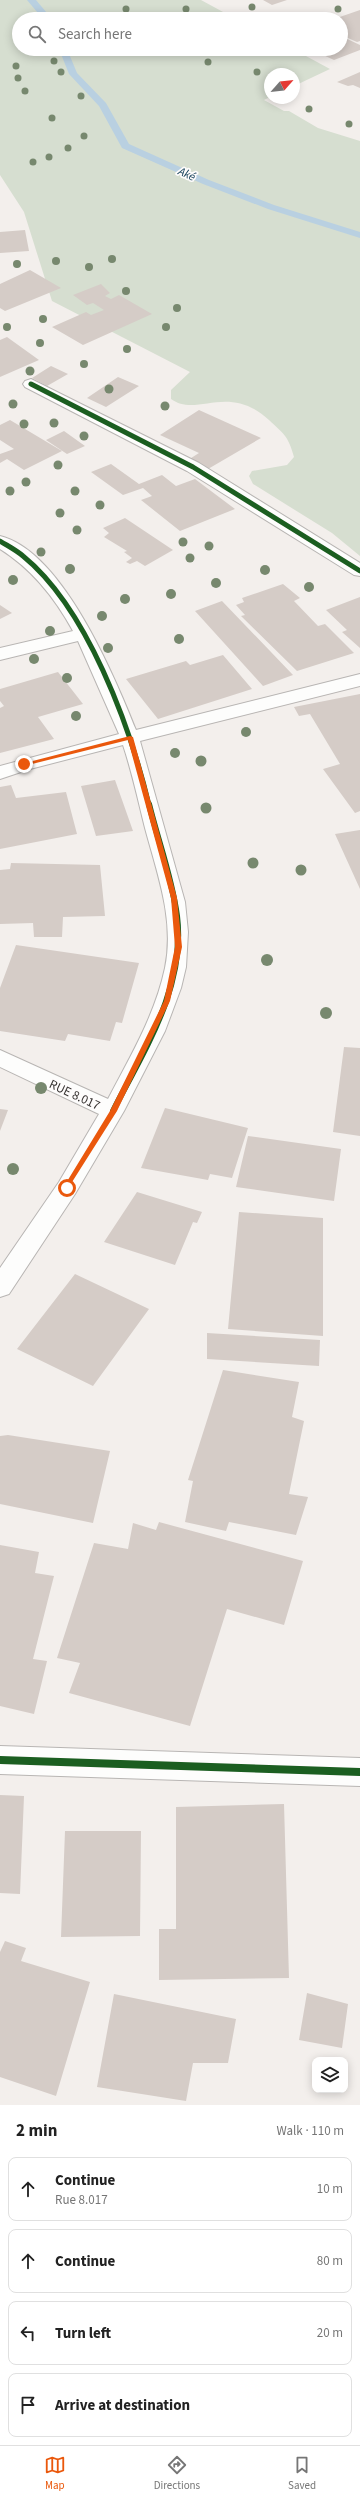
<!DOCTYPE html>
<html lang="en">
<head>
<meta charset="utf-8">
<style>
  :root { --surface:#fff; --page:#f6f6f6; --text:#222; --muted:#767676; --line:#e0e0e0; --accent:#ea580c }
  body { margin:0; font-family:"Source Sans 3",sans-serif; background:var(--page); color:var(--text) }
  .controls { position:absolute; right:12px; bottom:12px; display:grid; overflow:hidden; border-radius:8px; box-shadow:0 2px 10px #0003 }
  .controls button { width:36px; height:36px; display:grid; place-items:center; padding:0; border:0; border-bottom:1px solid var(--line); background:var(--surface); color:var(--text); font:20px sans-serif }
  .compass { position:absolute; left:264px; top:68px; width:36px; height:36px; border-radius:50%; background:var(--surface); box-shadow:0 2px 10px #0003; rotate:63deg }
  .stop { position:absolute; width:12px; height:12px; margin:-9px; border:3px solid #ea580c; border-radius:50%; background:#fff }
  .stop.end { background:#ea580c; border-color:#fff; box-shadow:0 1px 4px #0008 }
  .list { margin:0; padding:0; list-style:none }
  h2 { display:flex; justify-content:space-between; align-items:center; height:52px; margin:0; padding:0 16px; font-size:17px }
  h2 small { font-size:13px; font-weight:400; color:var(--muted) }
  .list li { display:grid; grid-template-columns:26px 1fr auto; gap:12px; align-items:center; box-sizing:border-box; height:64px; margin:0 8px 8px; padding:0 8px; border:1px solid var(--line); border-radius:8px }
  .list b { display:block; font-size:15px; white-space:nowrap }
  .list p { margin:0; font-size:13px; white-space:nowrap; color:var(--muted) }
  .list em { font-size:13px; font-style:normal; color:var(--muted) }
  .icon { flex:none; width:22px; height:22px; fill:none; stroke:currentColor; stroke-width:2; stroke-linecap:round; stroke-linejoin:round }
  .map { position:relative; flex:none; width:360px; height:2105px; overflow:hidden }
  .search { position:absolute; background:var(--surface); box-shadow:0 2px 10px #0003; left:12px; right:12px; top:12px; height:44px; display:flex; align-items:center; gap:10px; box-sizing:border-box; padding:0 14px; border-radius:22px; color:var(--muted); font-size:15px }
  .sheet { height:340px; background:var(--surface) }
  nav { display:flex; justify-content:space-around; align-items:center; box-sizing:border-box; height:56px; border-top:1px solid var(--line); background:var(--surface); font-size:11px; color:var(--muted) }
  nav a { display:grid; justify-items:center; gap:2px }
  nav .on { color:var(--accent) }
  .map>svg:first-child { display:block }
</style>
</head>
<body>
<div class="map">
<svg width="360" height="2105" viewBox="0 0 360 2105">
  <rect width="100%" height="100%" fill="#f3efec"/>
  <!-- green -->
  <path fill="#d6ded0" d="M0,0H201L236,19H19V49H293L330,69L294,86V74H270V97L264,100L284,111H289L318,128L360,141V556L332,533L253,484L249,476L252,471L287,465L294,457C288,436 285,435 269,420C228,382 197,418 171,399V390L190,372L52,301L24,212L0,175Z"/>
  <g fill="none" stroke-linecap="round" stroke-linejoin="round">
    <!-- stream -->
    <path fill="#b9d0e1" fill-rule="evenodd" d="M27,0H36L52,19H43Z
      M59,49H67L77,73L106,103L129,144L209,180L274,205L360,232V238L268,209L203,184L122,148L99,106L69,74Z"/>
  </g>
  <!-- building -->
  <path fill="#d5ccc7" d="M263,0H287L272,5Z
    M360,10V41L357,42L341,35V19H334Z
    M341,36L360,45V50L334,60L310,49H341Z
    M360,72V88L353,85L348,86L337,82Z
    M25,230L29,251L0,253V232Z
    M30,270L61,288L5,311L0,308V284Z
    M101,284L110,293L105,296L111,299L119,295L152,314L83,345L52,327L86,312L91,315L104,310L93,303L87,305L73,295Z
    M7,337L39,360L0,377V340Z
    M51,366L68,374L47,386L32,378Z
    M118,377L139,386L106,407L87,398Z
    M199,410L261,438L208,469L188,460L199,453L160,435Z
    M10,420L62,451L24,470L7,459L0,463V454L14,449L0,440V425Z
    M64,431L85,446L67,454L46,440Z
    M111,464L139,484L162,475L176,486L195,479L235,509L180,531L141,500L152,496L143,488L123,495L91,472Z
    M125,518L173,550L145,566L137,561L130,564L126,562L132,558L124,552L127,551L104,537L109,533L103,528Z
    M283,584L300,598L294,601L318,626L325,624L354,653L297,671L241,616L245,615L236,605L244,602L242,598Z
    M360,597V648L342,632L347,630L326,610Z
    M222,601L293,675L263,686L195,611Z
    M0,605L12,613L0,619Z
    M223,655L252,689L158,719L126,679L186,661L190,665Z
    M58,672L83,704L38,717L54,739L0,753V708L4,706L0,701V689Z
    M360,694V811L355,813L323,769L340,764L310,714L299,716L294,707Z
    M115,780L133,831L96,836L81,786Z
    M11,785L16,798L66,792L77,834L0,849V787Z
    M360,830V889L335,834Z
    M11,863L100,865L105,916L63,917L62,937H34L33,923L0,924V870L10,869Z
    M16,945L139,963L122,1023L116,1022L110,1041L68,1034L65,1041L0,1031V988Z
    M344,1047L360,1048V1136L333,1132Z
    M165,1108L248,1128L232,1178L210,1174L208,1180L141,1168Z
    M0,1109L8,1110L0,1131Z
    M248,1136L341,1149L334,1201L236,1187Z
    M137,1192L202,1212L197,1223L193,1222L175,1265L104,1242Z
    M239,1212L323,1218V1336L228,1329Z
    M75,1274L149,1309L93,1386L17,1349Z
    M207,1333L320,1340L319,1366L207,1359Z
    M223,1370L299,1382L292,1417L304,1421L289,1494L308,1497L296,1535L229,1522L226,1531L185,1522L193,1481L188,1480Z
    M8,1435L110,1451L93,1523L0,1504V1436Z
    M159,1522L303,1561L284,1625L227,1609L190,1726L69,1693L80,1663L57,1658L94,1543L128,1549L133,1523L156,1530Z
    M0,1545L39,1552L35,1573L54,1576L33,1659L47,1661L34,1714L0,1706Z
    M0,1795L24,1796L20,1894L0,1893Z
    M284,1804L289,1978L159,1980V1929H176V1807Z
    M65,1831H141L140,1936L61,1937Z
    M5,1941L26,1948L21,1961L90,1982L56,2096L0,2077V1952Z
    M307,1993L348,2004L342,2048L299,2040Z
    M114,1994L236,2019L228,2063H193L186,2101L97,2087Z"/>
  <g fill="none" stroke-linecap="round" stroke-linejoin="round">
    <!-- street casing -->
    <g stroke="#b8b5b3" stroke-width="2">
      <path id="street" d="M31,379L199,463L360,563V576L354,575L187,471L25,387L23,384L25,381Z
        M0,536C62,551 114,675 136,730L360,674V686L140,741L185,902L188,932L186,967L181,988L165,1031L124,1111L75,1194L9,1294L0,1297V1268L59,1182L99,1114L0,1067V1050L108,1099C130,1057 155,1015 165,968C175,920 157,873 145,828C138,800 132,772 123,745L30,769L0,779V766L119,734L78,641L0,660V648L73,631C55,598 32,569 0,549Z
        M0,1746L360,1758V1786L0,1774Z"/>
    </g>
    <!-- street -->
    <use href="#street" fill="#fdfdfc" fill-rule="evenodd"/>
    <!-- cycleway-far2 casing -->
    <g stroke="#fefcfc" stroke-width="7">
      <path id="cycleway-far2" d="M31,384L193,467L360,571
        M0,541C8,546 16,550 23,556C87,608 130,726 149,805"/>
    </g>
    <!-- cycleway-far1 casing -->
    <g stroke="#fefcfc" stroke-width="8">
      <path id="cycleway-far1" d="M113,1111C144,1050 186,987 177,916C172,877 158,841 149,804"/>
    </g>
    <!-- cycleway casing -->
    <g stroke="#fefcfc" stroke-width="10">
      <path id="cycleway" d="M0,1760L360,1772"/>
    </g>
    <!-- cycleway-far2 -->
    <use href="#cycleway-far2" stroke="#1b5e20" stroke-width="5"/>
    <!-- cycleway-far1 -->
    <use href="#cycleway-far1" stroke="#1b5e20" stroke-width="6"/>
    <!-- cycleway -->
    <use href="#cycleway" stroke="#1b5e20" stroke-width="8"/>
  </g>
  <!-- trees -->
  <g fill="#77886e">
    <circle cx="252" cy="7" r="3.5"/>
    <circle cx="126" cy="9" r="3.5"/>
    <circle cx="186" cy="9" r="3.5"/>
    <circle cx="338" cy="9" r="3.5"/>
    <circle cx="54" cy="61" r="3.5"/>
    <circle cx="208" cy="62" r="3.5"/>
    <circle cx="16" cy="66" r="3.5"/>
    <circle cx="61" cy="72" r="3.5"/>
    <circle cx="257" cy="72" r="3.5"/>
    <circle cx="18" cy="78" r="3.5"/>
    <circle cx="25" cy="91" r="3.5"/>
    <circle cx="81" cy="96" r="3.5"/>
    <circle cx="309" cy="109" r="3.5"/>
    <circle cx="52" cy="118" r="3.5"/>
    <circle cx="349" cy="124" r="3.5"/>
    <circle cx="84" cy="136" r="3.5"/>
    <circle cx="68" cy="148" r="3.5"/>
    <circle cx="49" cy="157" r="3.5"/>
    <circle cx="33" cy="162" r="3.5"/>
    <circle cx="112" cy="259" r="4"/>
    <circle cx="56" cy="261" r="4"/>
    <circle cx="17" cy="264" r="4"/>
    <circle cx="89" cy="267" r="4"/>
    <circle cx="126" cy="291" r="4"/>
    <circle cx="177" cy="308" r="4"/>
    <circle cx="43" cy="319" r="4"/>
    <circle cx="7" cy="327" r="4"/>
    <circle cx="166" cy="327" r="4"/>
    <circle cx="40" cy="343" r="4"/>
    <circle cx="127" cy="349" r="4"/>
    <circle cx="84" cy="364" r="4"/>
    <circle cx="30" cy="371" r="4.5"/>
    <circle cx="109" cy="389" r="4.5"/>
    <circle cx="13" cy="404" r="4.5"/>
    <circle cx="165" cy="406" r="4.5"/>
    <circle cx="54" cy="423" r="4.5"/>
    <circle cx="24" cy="424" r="4.5"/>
    <circle cx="84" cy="436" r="4.5"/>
    <circle cx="58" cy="465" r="4.5"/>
    <circle cx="26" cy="482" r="4.5"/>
    <circle cx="10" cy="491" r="4.5"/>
    <circle cx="75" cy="491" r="4.5"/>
    <circle cx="100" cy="505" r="4.5"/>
    <circle cx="60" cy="513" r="4.5"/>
    <circle cx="77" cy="530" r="4.5"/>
    <circle cx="183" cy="542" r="4.5"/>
    <circle cx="209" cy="546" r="4.5"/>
    <circle cx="41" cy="552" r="4.5"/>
    <circle cx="190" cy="558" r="4.5"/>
    <circle cx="70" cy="569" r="5"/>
    <circle cx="265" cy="570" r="5"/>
    <circle cx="13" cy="580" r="5"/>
    <circle cx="216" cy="583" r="5"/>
    <circle cx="309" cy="587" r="5"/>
    <circle cx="171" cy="594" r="5"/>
    <circle cx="125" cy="599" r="5"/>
    <circle cx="102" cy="616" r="5"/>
    <circle cx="50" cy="631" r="5"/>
    <circle cx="179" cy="639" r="5"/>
    <circle cx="108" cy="648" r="5"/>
    <circle cx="34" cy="659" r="5"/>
    <circle cx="67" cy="678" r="5"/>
    <circle cx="76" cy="716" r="5"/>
    <circle cx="246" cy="732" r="5"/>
    <circle cx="175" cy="753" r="5"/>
    <circle cx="201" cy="761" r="5.5"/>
    <circle cx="206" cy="808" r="5.5"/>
    <circle cx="253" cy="863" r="5.5"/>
    <circle cx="301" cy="870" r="5.5"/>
    <circle cx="267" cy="960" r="6"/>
    <circle cx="326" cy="1013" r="6"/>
    <circle cx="41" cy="1088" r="6"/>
    <circle cx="13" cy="1169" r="6"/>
  </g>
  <!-- route -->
  <path fill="#ea580c" d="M130,736L133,737L177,898L182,947L170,1001L117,1111L67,1190L63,1188L110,1111L164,1001L175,947L171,898L128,740L24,766L21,764Z"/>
  <g text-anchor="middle" stroke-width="3.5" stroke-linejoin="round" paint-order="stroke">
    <!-- far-water labels -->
    <g font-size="12" font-style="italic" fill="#0f3b55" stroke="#fefcfc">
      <text transform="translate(187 174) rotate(24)" y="4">Aké</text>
    </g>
    <!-- street labels -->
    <g font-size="13" fill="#363331" stroke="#fefcfc">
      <text transform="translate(75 1094) rotate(25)" y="5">RUE 8.017</text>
    </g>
  </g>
</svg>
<div class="controls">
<button><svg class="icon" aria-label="layers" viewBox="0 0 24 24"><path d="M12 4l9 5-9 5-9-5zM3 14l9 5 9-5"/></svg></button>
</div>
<svg class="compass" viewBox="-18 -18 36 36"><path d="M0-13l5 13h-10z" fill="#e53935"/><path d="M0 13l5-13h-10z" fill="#767676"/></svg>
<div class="stop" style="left:67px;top:1188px"></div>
<div class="stop end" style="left:24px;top:764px"></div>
<div class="search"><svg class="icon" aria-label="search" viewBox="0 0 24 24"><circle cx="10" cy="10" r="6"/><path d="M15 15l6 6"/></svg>Search here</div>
</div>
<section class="sheet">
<h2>2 min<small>Walk · 110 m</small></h2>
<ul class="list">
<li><svg class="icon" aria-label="ahead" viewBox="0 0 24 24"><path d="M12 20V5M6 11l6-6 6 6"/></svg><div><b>Continue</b><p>Rue 8.017</p></div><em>10 m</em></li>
<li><svg class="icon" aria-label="ahead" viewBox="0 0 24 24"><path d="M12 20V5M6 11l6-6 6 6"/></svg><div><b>Continue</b></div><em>80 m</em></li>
<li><svg class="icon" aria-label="left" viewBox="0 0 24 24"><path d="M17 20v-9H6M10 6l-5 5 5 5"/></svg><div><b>Turn left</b></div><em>20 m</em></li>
<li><svg class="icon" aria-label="arrive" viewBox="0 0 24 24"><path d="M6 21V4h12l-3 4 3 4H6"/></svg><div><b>Arrive at destination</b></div></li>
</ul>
</section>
<nav>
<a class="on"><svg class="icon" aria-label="map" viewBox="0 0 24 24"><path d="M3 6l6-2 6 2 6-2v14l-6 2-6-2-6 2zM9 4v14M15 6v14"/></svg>Map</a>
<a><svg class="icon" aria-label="directions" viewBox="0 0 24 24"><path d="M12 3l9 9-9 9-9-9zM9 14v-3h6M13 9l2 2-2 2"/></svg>Directions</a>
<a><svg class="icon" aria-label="saved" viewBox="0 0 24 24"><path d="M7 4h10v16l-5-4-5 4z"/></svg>Saved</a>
</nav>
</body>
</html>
